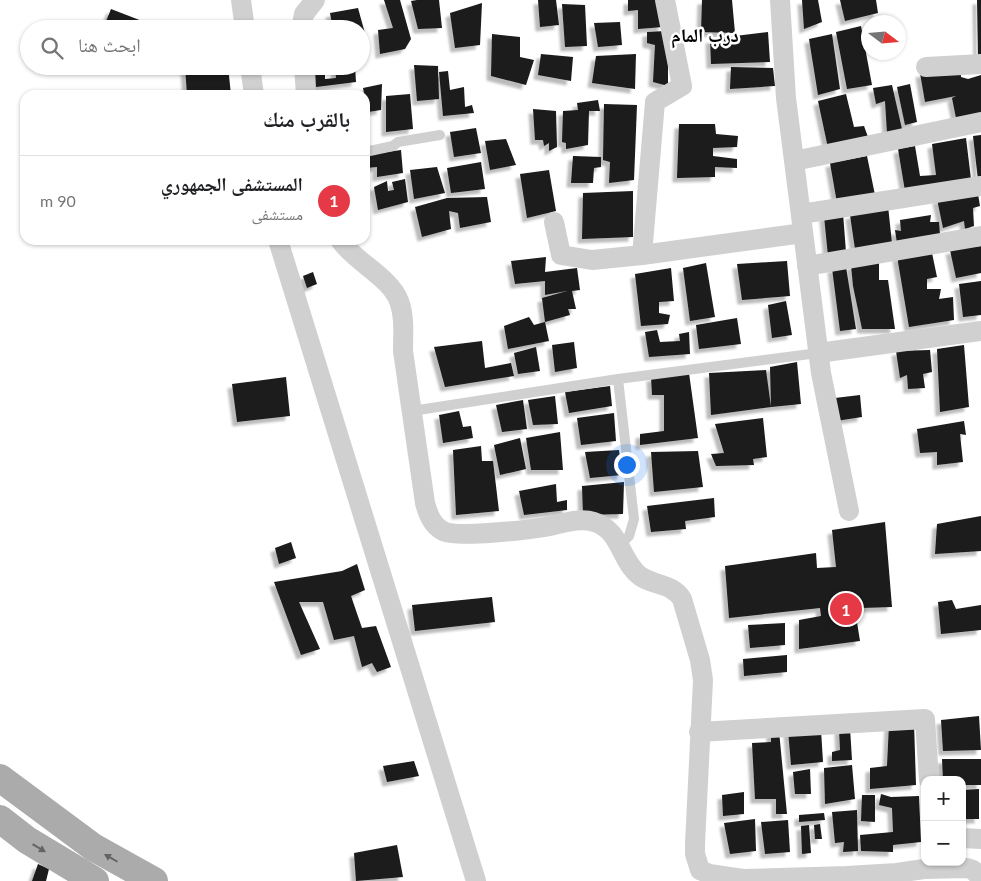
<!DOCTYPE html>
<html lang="ar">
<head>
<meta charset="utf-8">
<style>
  :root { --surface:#fff; --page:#f6f6f6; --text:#202124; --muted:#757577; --line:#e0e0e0; --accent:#e63946 }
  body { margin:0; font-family:Lato,"Noto Naskh Arabic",sans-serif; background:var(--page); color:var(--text); direction:rtl }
  .controls { position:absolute; right:15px; bottom:15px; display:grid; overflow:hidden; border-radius:10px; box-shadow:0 1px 4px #0004 }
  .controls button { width:45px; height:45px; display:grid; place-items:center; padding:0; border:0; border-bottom:1px solid var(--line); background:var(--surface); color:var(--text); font:25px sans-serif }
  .compass { position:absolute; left:861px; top:15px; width:45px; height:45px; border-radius:50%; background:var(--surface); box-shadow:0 1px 4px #0004; rotate:106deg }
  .you { position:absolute; left:626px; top:464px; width:18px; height:18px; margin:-12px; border:4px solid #fff; border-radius:50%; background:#1a73e8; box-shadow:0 0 0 8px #1a73e833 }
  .badge { display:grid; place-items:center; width:32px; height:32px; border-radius:50%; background:var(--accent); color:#fff; font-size:16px; font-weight:700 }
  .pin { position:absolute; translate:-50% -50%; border:2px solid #fff; box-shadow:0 1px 5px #0006 }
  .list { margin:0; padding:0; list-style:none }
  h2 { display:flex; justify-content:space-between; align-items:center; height:65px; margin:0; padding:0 20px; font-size:21px }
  h2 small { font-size:16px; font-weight:400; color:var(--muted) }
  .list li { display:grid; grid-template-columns:32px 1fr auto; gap:15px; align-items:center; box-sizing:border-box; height:90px; padding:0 20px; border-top:1px solid var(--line) }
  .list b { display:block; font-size:19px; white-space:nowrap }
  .list p { margin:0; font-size:16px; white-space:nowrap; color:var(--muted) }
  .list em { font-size:16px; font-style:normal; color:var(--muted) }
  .icon { flex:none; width:28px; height:28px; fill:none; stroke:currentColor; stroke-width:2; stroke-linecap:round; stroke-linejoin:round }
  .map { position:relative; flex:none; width:981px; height:881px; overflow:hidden; direction:ltr }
  .search { position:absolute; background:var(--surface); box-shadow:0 1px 4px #0004; left:20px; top:20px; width:350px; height:55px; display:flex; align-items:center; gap:12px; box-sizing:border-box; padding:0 18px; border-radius:28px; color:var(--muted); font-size:19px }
  .panel { position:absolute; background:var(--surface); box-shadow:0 1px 4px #0004; left:20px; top:90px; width:350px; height:155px; border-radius:15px; direction:rtl }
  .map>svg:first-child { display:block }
</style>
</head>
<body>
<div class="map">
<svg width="981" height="881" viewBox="0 0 981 881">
  <defs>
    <filter id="shadow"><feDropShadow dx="-4.5" dy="4.5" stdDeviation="1" flood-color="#0004"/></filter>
  </defs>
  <rect width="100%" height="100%" fill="#fff"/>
  <!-- building -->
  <path fill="#1a1a1a" filter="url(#shadow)" d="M384,0H400L411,39L405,49L380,54L378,30L393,28Z
    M417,0H439L442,28L418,29L411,1Z
    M538,0H556L559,25L540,27Z
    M628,0H659L663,27L638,29V10L628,11Z
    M702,0H732L735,33L701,32Z
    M802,0H818L822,22L804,29Z
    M840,0H876L878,13L845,21Z
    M977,0H981V59H978Z
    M482,3L480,45L455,48L450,13Z
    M562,4L585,5L587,46L565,47Z
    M358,8L366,37L361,39V29H333L330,13Z
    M111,9L142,21L138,29H103Z
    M620,22L622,45L598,47L594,23Z
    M181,24H223L224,29H182Z
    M861,26L872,85L847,89L836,32Z
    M665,31L668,52V86L653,82L655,45L647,43V32Z
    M768,32L770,62L711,64L710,39Z
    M492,34L520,37V57L534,60L526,85L491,76Z
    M832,34L840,89L818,95L809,39Z
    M541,54L573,57L571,81L538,75Z
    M636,54L635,89L592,83L596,56Z
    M414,65L438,66L439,99L417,101Z
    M185,66H228L231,95H187Z
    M315,66H325V79L336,78L335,66H355L356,82L316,87Z
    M731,67L773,68L775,86L730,89Z
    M961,67V77L968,79L981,75V113L956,118L952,98L956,96L925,102L920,73Z
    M448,71L450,90L464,87L465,107L472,105L474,113L443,116L439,72Z
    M382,84L381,110L368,112L363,88Z
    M910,84L917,122L905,125L897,87Z
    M892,85L902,129L887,133L885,101L876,104L873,88Z
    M410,94L413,129L386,132V96Z
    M846,94L854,127L864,126L868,137L828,148L818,101Z
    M598,100L600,111H589L588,145L566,149V143L562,142L563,111L578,110L577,103Z
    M604,104L637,105L634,180L609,183L610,162L603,160Z
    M533,109L556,111L557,147L549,151V143L544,146L543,140H535Z
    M679,124H715L716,134L738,136L737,147L713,148V156L737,159V168L715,167V177L677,178Z
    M476,128L481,153L454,157L450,132Z
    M981,135V179L978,180L973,136Z
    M966,138L971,179L905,191L898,149L915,146L920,176L936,175L932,144Z
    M506,139L516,165L490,170L485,141Z
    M401,150L403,173L377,177V167L365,168V155Z
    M573,156L601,157V167L594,168L593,183H571Z
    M867,156L875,195L837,203L830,163Z
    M481,162L485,189L451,193L447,168Z
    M437,167L445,193L414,199L410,170Z
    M549,170L556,211L527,218L520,174Z
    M405,179L408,202L378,210L374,187L387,181L388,191L394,190L392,182Z
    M633,191V237L582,239L583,193Z
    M978,194L980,206L973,208L974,226L965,229L964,221L943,228L937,199Z
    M487,197L491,222L460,228L458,213L449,211L451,229L422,237L415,207L447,198Z
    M888,206L892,243L855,249L850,215Z
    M843,213L846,252L828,256L824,216Z
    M931,215L930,222H939L940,235L897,243L895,230L901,231L900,220Z
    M981,246V273L956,278L950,250Z
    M932,253L937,277L927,279V289H941L939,299L953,297L954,320L909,327L897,256Z
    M546,257L545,272L577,268L580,290L572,291L576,309H568L570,315L545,322L542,298L567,291L545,295V281L515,284L511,261Z
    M879,259V280H888L895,329H862L853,286L851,265Z
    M787,261L790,296L742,300L737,264Z
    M706,263L715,317L690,321L683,268Z
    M846,267L856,329L840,331L832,268Z
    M671,268L674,301L659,302V313L670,315L668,324L641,326L635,274Z
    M313,272L317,284L307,288L303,276Z
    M981,281V315L963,317L959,284Z
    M786,301L792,335L772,338L768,305Z
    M529,317L534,325L545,322L549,341L508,349L504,326Z
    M737,318L741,344L699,349L696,325Z
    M657,330L660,342L680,341L679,334L689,332L690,354L649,357L645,332Z
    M482,341L485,368L511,363L514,376L445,387L434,347Z
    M574,342L577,368L555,372L552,345Z
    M964,345L969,407L940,412L937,349Z
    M536,347L540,371L518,374L514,353Z
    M930,350L932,372L923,374L925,388L908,389L907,375L900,378L896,351Z
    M797,362L801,404L771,407L770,367Z
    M766,370L771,407L711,415L709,373Z
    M689,373L698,438L640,445V434L664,431V395H652L651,377Z
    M286,377L290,416L237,422L232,384Z
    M610,386L612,406L569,413L565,392Z
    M860,395L862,417L836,421L835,398Z
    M555,396L558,424L533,425L528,400Z
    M523,400L527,429L502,432L496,405Z
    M459,411L463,427L471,426L473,438L443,443L439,415Z
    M614,413L616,441L581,445L577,418Z
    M763,418L767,457L753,459L754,465L716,466L711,454L724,453L715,424Z
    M964,421L966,435L960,434L963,462L937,465V452L920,453L917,429Z
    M560,432L563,470H531L526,438Z
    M520,438L526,469L500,475L494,445Z
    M481,446L482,461H493L499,511L456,515L453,450Z
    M619,450L622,475L590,478L585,452Z
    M698,451L703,487L654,492L651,452Z
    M624,482L623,514L583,515L582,486Z
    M556,484L557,502L567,500V510L524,515L519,491Z
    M714,498L715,517L685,521L686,529L651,532L647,506Z
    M981,516V551L935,554L937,524Z
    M885,522L892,607L830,609L832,616H856L860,641L799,649V620L821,616L820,608L729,618L725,566L816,553L817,568L836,567L832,530Z
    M291,542L296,558L279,564L275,548Z
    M357,564L365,590L351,596L362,628L376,626L391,667L377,672L372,663L362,667L354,636L334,640L323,602H299L320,649L301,655L274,582L342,571Z
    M492,597L495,622L415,631L412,605Z
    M952,600L956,609L981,605V630L941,634L938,602Z
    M785,623V645L750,648L748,625Z
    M787,655V672L744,676L743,659Z
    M979,716L981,750L943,751L941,720Z
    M914,723L916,785L870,789V768L887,766L889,725Z
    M850,728L852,760L832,761V752L840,750L839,729Z
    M788,730H821L823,762L791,765Z
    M771,731H779L787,814H776V799H755L752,743L771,742Z
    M942,759H981V785H962V780H943Z
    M414,761L419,776L387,782L383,766Z
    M852,765L855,799L825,804L824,768Z
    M810,769L811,794H795L793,772Z
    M979,789V819H962V790Z
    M744,792V814L723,816L722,795Z
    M881,794L891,797L919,796L921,842L893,845V852L861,851L860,835L893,832L892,808L879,805Z
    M862,795H875V822L861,821Z
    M857,810L858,851L843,852L844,842L835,843L832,812Z
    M824,813L825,820L799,822V815Z
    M755,819L756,851L730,854L724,823Z
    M788,820L790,852L765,854L761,822Z
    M820,824L822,839H815L814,825Z
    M809,825L811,853L802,854L801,826Z
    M397,845L403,877L356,881L354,853Z
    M38,864L49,869L46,881H32Z"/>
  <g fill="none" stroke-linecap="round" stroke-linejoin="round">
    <!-- service -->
    <path stroke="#d0d0d0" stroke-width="10" d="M365,152L393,146L398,142L440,135
      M618,379L634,519L629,536L620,545
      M412,411L618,379L818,353"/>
    <!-- minor -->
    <path stroke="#d0d0d0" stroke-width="20" d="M241,0L245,29
      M665,0L682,86L655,102L642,255L803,233
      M780,0L786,98L821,373L849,511
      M301,29L304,14L315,0
      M250,66L254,95
      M304,66L306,95
      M926,67L981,64
      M794,161L981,122
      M801,214L981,186
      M554,222L561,255L592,260L642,255
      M278,240L476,881
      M340,240C354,261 391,278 399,301C405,317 403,334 403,351L425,503C428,514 432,525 443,531C456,538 527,530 545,527C561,524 579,517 594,522C621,530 620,561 640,576C654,586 672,583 682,599L700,660L703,680L695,844V854L700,870L709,874L743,879L847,876L897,873L924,869L967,868L973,870L981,878
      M807,266L981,236
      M818,353L981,331
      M699,732L925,719L929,780
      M962,838L981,839"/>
    <!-- primary -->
    <path stroke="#ababab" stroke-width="28" d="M0,778L93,847L154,881
      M0,819L27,840L95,881"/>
  </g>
  <!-- one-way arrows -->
  <defs><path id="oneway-solid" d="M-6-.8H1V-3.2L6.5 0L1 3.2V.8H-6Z" transform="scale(1.25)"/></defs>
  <g fill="#636363">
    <use href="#oneway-solid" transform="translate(39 848) rotate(31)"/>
    <use href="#oneway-solid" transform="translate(111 858) rotate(-150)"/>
  </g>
  <g text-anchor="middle" stroke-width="5" stroke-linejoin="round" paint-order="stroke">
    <!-- district labels -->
    <g font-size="19" font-weight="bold" fill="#000" stroke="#fff">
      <text x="705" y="42">درب المام</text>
    </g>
  </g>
</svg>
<div class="controls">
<button>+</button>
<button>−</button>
</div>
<svg class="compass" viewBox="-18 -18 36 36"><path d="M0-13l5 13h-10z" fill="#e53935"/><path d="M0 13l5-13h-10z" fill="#757577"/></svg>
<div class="you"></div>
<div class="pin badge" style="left:846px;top:609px">1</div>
<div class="search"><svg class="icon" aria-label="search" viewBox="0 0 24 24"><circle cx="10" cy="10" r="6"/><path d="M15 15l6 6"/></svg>ابحث هنا</div>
<section class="panel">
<h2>بالقرب منك<small></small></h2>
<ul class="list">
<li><span class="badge">1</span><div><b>المستشفى الجمهوري</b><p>مستشفى</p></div><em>90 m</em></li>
</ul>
</section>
</div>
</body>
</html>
